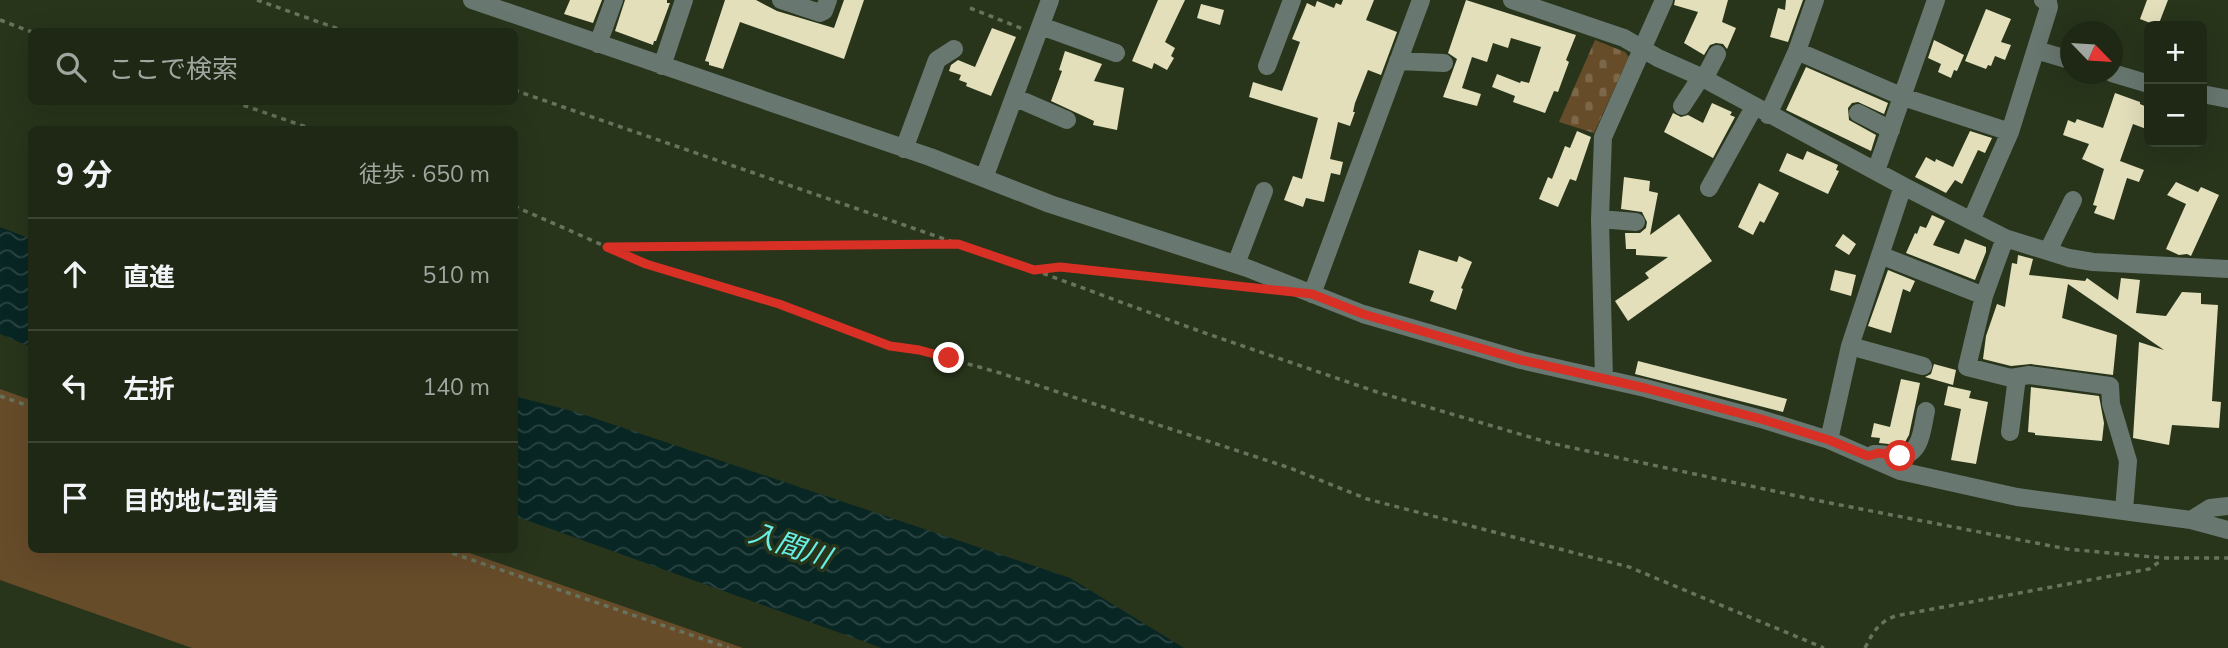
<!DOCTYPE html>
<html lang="ja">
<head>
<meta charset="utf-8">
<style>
  :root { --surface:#1e2814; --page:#26301d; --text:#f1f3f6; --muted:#a1a6a0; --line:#3c4434 }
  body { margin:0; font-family:Mulish,"Noto Sans JP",sans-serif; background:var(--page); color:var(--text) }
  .controls { position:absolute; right:21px; top:21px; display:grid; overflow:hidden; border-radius:10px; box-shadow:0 7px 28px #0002 }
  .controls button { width:63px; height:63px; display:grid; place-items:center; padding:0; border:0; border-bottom:2px solid var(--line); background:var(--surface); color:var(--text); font:35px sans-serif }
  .compass { position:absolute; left:2060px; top:21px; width:63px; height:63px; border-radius:50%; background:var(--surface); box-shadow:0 7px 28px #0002; rotate:115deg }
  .stop { position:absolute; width:21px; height:21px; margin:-16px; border:5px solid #d93025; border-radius:50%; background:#fff }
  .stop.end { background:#d93025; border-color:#fff; box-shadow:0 2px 7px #0008 }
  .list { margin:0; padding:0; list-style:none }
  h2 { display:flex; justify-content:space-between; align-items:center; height:91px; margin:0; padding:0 28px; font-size:30px }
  h2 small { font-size:23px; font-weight:400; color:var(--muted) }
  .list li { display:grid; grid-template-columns:46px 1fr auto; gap:21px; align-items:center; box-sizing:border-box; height:112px; padding:0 28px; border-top:2px solid var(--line) }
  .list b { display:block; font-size:26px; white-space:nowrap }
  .list em { font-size:23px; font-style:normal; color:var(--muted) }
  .icon { flex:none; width:38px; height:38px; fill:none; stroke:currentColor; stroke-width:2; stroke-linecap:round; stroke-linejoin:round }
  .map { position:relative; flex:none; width:2228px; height:648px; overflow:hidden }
  .search { position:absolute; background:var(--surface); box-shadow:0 7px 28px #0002; left:28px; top:28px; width:490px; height:77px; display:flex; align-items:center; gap:18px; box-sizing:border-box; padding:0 24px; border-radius:10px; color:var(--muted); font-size:26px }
  .panel { position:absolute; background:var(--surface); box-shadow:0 7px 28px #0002; left:28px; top:126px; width:490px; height:427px; border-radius:10px }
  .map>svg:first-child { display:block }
</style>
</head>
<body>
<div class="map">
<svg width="2228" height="648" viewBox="0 0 2228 648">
  <defs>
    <pattern id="cemetery-stones" width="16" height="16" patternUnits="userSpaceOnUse" patternTransform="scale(1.75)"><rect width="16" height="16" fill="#674c2a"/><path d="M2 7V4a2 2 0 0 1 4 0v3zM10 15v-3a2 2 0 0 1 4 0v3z" fill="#7d6749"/></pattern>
    <pattern id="water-waves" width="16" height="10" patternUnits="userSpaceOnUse" patternTransform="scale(1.75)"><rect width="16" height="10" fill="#082624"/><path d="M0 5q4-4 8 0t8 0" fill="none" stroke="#2c4644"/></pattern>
  </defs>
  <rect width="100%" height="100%" fill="#28351b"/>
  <!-- cemetery -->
  <path fill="url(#cemetery-stones)" d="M1595,40L1625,52L1629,57L1594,133L1559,122Z"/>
  <!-- pitch -->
  <path fill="#674c2a" d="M0,389L31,400L32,550H461L743,648H192L0,580Z"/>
  <!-- water -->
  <path fill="url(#water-waves)" d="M0,227L31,239V347L0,334Z
    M514,396L576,412L1070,578L1184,648H882L515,516Z"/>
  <!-- building -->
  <path fill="#e3dfbb" d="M570,0H602L593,23L564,14Z
    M625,0H667V3H670L656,41H654L653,45L615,31Z
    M725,0H756L777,11L834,28L844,0H864L844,59L740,22L723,69L709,65V62L705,61Z
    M1158,0H1185L1165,42L1175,48L1171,56L1174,58L1167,70L1154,63L1152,69L1132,61Z
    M1343,0H1374L1366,20L1397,32L1381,75L1368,70L1355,103L1353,112H1355L1350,126L1338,122L1330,159L1343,162L1340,175L1331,173L1324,202L1306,198L1303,207L1284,200L1293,176L1302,179L1318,118L1249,97L1253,82L1282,91L1300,42L1292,39L1307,3L1315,7L1317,1L1334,8L1336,3L1341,5Z
    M1466,0L1576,35L1566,60L1569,62L1558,92L1554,91L1545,113L1513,102L1515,96L1492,87L1497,74L1520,83L1521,81L1529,83L1541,47L1511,38L1508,48L1493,43L1487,62L1472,57L1462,88L1481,94L1477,106L1443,97L1457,59L1448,53Z
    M1675,0H1728L1722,22L1736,28L1727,49L1723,44L1716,43L1710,45L1704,55L1684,43L1698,12L1674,5Z
    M1786,0H1803L1788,42L1770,37L1778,8L1785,10Z
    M2147,0H2168L2158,26L2140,19Z
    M1201,4L1224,10L1220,25L1197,18Z
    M1986,9L2011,19L2001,42L2011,45L2005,60L1995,56L1991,66L1988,65L1986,69L1965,61Z
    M992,28L1016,37L991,96L966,86L967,83L959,80L961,75L949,71L951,65L958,60L975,67Z
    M1934,40L1964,55L1957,71L1954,70L1951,78L1938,72L1941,64L1928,58Z
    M1065,51L1102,64L1094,81L1124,88L1117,130L1093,125L1094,121L1051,101L1062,71L1059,70Z
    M1806,67L1888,103L1884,114L1858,102L1852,103L1848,108L1849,120L1876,135L1871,151L1786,110Z
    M2115,93L2140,102V104L2149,108V130L2133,124L2120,161L2144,170L2139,182L2127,178L2114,220L2094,213L2097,206L2093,205L2104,169L2082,159L2089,144L2063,135L2068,120L2075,123L2077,119L2103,128Z
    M1712,103L1732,112L1730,115L1735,117L1713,158L1664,132L1673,113L1681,117L1688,115L1703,123Z
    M1577,131L1591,137L1576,181L1570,179L1558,207L1539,199L1548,177L1552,179L1565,146L1570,148Z
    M1970,131L1992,138L1985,153L1978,150L1962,184L1955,180L1946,193L1915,177L1926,157L1935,162L1936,159L1953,167Z
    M1807,151L1838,165L1836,170L1839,171L1828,194L1779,171L1787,153L1803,160Z
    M1624,177L1650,181L1649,191L1658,193L1650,235L1679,214L1712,261L1628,321L1615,301L1649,278L1645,273L1668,257L1636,255V249H1626L1625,233H1640L1646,228L1647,222L1642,212L1621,209Z
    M2176,182L2198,192L2201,187L2219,195L2191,256L2187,254L2179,255L2166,249L2186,204L2167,195Z
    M1759,183L1779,193L1764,223L1760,221L1753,235L1738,227Z
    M1932,215L1945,221L1933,245L1959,254L1965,239L1986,247V252L1975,280L1906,253L1915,233L1917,234L1920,226L1926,228Z
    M1843,234L1856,244L1849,255L1835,246Z
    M1419,250L1457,262L1459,256L1472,262L1461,288L1463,289L1456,310L1430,301L1434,291L1409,283Z
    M2018,255L2033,259L2029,275L2085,281L2087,278L2118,300L2121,278L2140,280L2136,313L2166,316L2182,292L2201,293V304L2218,305L2212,401L2221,402L2219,428L2172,425L2169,445L2133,438L2139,342L2164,350L2068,284L2062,318L2117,335L2113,375L2031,364L2011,366L1983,359L1986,336L1997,304L2005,307L2012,263L2017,264Z
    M1835,270L1856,275L1851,296L1830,290Z
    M1888,270L1915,281L1910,292L1903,289L1891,333L1868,326Z
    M1638,361L1787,399L1783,412L1635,374Z
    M1934,364L1956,370L1953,385L1925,377L1931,374Z
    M1901,379L1920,383L1909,435L1905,442L1899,445L1879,443L1880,438L1871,437L1874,423L1890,427Z
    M1948,386L1971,391L1969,398L1988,402L1976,464L1951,460L1961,409L1944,405Z
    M2031,387L2099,396L2104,423L2102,441L2035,435V433L2028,432Z"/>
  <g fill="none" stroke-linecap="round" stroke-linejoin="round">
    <!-- path -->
    <path stroke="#67735c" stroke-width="3.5" stroke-dasharray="5 5" stroke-linecap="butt" d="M257,0L347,32
      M970,8L1023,29
      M0,20L32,32
      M514,90L1034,270L1202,332L1377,392L1550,443L1825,502L2067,549L2164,558H2228
      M234,102L315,130
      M514,206L607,247L955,244
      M607,247L646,264L779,304L890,346L919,350L1000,373L1290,468L1367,499L1629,567L1824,648
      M1036,270L1060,267L1244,286
      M0,396L32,407
      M443,550L729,648
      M1865,648C1873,632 1878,623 1895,616L2149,569L2162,560"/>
    <!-- minor -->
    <path stroke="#68776f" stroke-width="18" d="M472,0L930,157L1050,204L1247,268L1363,314L1521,360L1645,388L1761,419L1829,440L1900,471L2017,497L2191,520L2228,530
      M781,0L820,13L824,11L828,0
      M1512,0L1624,38L1658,58L1701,77L1903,186L2005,238L2069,258L2093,262L2228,269
      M1041,26L1116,53
      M598,44L614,0
      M2036,50L2070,60
      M1797,51L1903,97L2010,132
      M1398,61L1444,63
      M662,66L684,0
      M1267,66L1292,0
      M2112,73L2149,84
      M1704,79L1717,54
      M2202,94L2228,99
      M1014,97L1067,120
      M1682,106L1701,77
      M1858,113L1891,130
      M1768,115L1797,51L1815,0
      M904,149L937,60L954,49
      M1876,171L1936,0
      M984,178L1050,0
      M1709,188L1754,107
      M1600,219L1636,222
      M1971,221L2010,132L2049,7L2048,2L2043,0
      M2005,238L1984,296L1967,367L2011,378L2029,375L2110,386L2111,404L2128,461L2124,510
      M2048,251L2073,200
      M1880,255L1984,296
      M1236,264L1264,191
      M1312,294L1421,0
      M1850,346L1923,366
      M1604,379L1600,219L1603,137L1664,0
      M2010,432L2017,377
      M1829,440L1850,346L1903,186
      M1874,454C1883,453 1892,457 1901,456C1922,453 1922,428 1926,411
      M2191,520L2210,508L2228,506"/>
  </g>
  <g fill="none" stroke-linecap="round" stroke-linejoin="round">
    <!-- route -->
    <path stroke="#d93025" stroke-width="9" d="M949,358L919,350L890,346L779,304L646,264L607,247L958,244L1034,270L1060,267L1312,294L1363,314L1521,360L1645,388L1761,419L1829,440L1868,456L1878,453L1900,456"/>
  </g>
  <g text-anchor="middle" stroke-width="7" stroke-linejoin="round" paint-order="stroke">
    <!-- water labels -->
    <g font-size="28" font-style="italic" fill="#67eee5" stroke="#28351b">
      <text transform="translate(790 545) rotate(19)" y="10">入間川</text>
    </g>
  </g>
</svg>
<div class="controls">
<button>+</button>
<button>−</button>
</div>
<svg class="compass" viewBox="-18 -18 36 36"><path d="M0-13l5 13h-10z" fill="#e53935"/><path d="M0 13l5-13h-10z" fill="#a1a6a0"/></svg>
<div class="stop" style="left:1900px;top:456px"></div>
<div class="stop end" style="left:949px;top:358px"></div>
<div class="search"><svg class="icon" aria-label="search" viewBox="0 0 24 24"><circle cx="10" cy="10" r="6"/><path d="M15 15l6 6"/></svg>ここで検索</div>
<section class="panel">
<h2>9 分<small>徒歩 · 650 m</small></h2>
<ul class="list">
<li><svg class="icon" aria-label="ahead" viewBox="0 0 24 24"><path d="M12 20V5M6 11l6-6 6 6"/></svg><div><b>直進</b></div><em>510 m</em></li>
<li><svg class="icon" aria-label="left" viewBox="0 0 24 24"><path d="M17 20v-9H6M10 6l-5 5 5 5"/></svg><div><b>左折</b></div><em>140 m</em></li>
<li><svg class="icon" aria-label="arrive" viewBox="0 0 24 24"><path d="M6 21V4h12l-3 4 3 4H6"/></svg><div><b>目的地に到着</b></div></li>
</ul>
</section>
</div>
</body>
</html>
